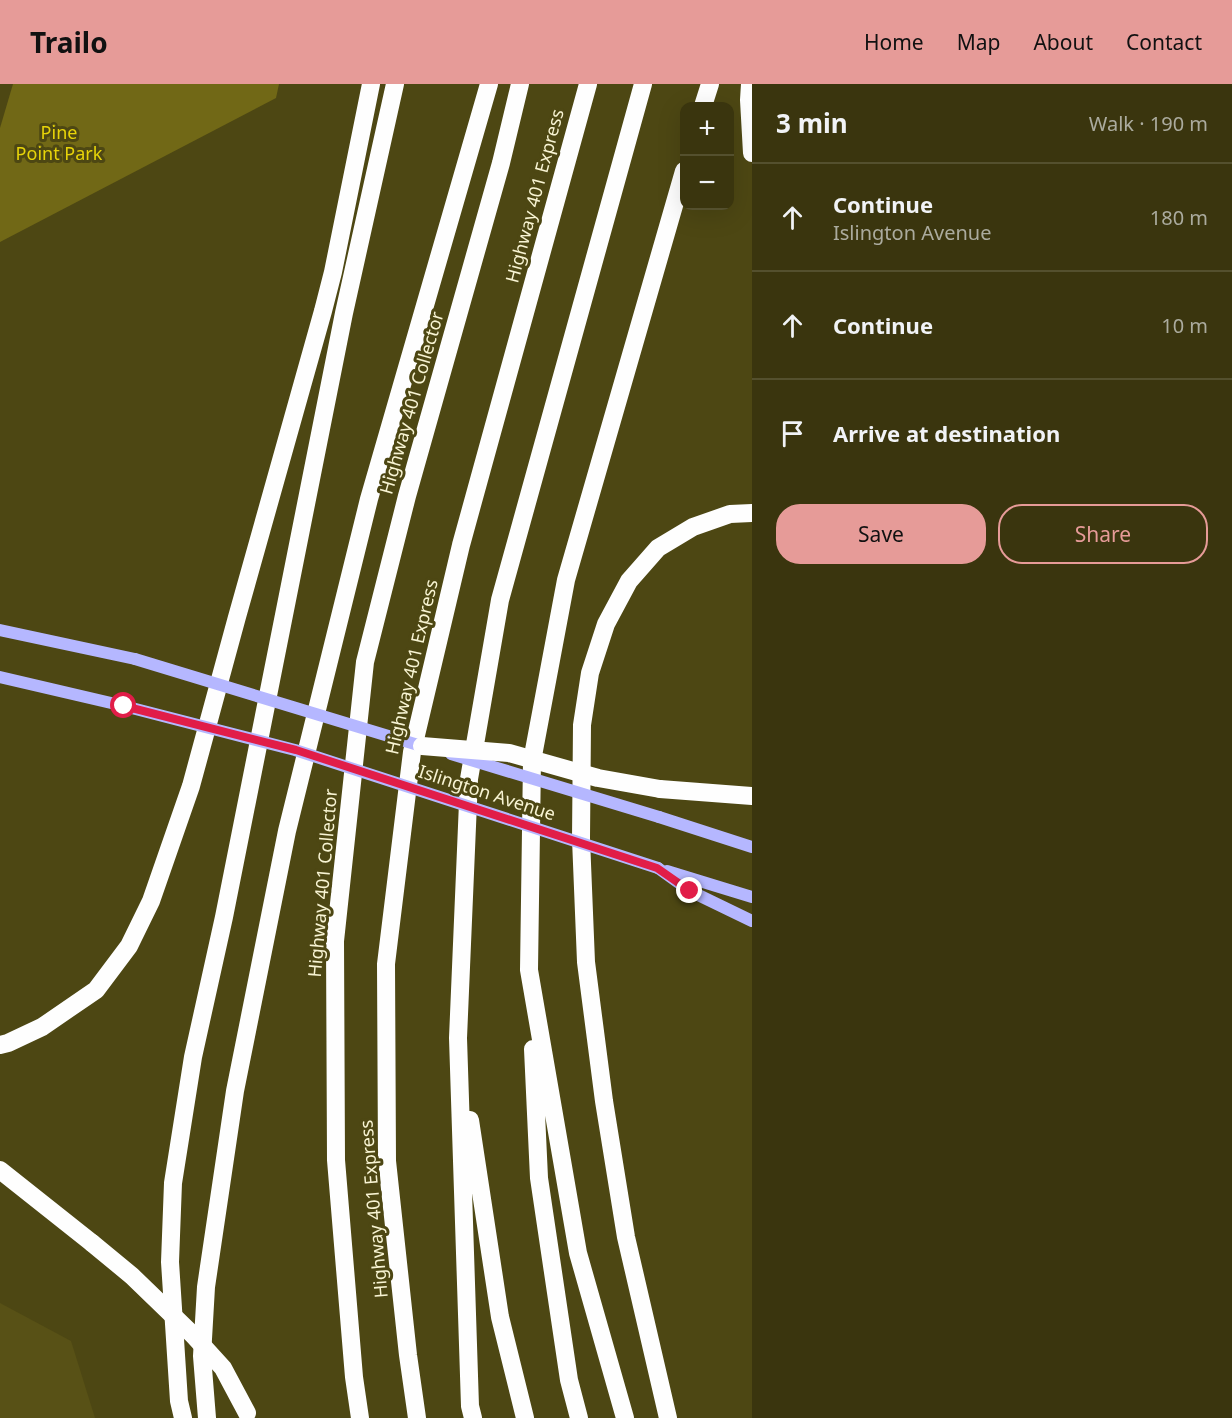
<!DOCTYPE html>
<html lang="en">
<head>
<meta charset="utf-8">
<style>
  :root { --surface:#3a350e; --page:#413d17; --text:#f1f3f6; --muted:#abab9e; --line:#54502e; --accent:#e69b98 }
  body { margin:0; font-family:"Noto Sans",sans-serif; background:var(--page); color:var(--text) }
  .controls { position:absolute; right:18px; top:18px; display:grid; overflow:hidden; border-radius:12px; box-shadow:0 6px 24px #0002 }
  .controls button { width:54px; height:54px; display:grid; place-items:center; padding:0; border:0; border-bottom:2px solid var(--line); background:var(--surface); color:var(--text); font:30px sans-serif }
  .stop { position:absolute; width:18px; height:18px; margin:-14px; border:4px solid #e11d48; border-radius:50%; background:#fff }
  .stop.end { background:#e11d48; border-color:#fff; box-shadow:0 2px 6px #0008 }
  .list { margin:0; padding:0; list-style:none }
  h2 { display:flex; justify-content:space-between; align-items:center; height:78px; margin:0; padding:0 24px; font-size:26px }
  h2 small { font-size:20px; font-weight:400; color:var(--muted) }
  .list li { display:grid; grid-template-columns:39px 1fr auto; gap:18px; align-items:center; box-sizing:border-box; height:108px; padding:0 24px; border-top:2px solid var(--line) }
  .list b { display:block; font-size:22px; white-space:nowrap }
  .list p { margin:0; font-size:20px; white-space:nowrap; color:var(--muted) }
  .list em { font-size:20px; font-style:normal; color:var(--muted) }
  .actions { display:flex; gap:12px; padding:18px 24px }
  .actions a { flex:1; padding:14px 0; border:2px solid var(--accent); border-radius:24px; text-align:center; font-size:21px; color:var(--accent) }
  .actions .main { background:var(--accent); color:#111 }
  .icon { flex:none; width:33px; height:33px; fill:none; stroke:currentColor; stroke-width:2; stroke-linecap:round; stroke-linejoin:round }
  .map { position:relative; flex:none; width:752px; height:1334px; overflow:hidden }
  header { display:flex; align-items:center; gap:36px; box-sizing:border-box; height:84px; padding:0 30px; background:var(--accent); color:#111 }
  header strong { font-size:28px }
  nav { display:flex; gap:33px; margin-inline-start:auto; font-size:21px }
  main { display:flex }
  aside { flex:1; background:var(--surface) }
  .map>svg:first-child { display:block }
</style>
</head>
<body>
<header>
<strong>Trailo</strong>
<nav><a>Home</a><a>Map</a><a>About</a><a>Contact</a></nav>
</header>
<main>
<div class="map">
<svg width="752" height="1334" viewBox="0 0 752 1334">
  <rect width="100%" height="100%" fill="#4d4713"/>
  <!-- built -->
  <path fill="#585116" d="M0,1219L71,1257L95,1334H0Z"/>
  <!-- green -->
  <path fill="#716816" d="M13,0H279L276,14L0,158V44Z"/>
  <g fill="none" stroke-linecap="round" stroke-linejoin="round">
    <!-- secondary -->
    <path stroke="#b5b7ff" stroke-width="12" d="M0,546L135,575
      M0,593L124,622
      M659,733L752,763
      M658,784L690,807L752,837
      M667,787L752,813"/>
    <!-- highway -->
    <path stroke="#fefefe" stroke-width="18" d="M750,0L749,16L752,69
      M703,22L710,0
      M660,705L752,712
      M0,961L8,959L42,943L96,906L129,862L151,817L191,702L237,533L323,227L333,188L371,0
      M533,965L539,1094L569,1296L579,1334
      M470,1036L500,1233L525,1334
      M0,1086L92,1159
      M183,1334L179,1317L170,1178L173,1099L193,973L224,833L344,229L395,0
      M207,1334L202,1272L206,1203L235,1007L287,747L369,415L489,0
      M360,1334L354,1293L336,1076L335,857L365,578L407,412L501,79L520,0
      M417,1334L408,1271L387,1077L386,880L412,668L461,461L588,0
      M473,1334L470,1322L458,954L469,695L500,516L643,0
      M625,1334L578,1169L529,886L532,677L566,496L684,87
      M668,1334L626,1153L604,1017L586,878L581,755L582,641L590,589L606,540L629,497L658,464L693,443L730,430L752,429"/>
    <!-- secondary-bridge -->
    <path stroke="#b5b7ff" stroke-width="12" d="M135,575L428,664
      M124,622L295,666L658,784
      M451,670L659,733"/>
    <!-- highway-bridge -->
    <path stroke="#fefefe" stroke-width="18" d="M422,662L509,669L598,694L660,705
      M92,1159L132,1192L193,1251L223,1284L247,1329"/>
  </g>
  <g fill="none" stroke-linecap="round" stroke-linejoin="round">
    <!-- route -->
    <path stroke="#e11d48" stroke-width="8" d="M124,622L296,666L657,784L690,807"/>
  </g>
  <g text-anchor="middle" stroke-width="6" stroke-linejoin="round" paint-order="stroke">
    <!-- park labels -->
    <g font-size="18" fill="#e7d409" stroke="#4d4713">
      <text x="59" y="55">Pine<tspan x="59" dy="21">Point Park</tspan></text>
    </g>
    <!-- street labels -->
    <g font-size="18" fill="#f8f4d3" stroke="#4d4713">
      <text transform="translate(535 112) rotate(-75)" y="6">Highway 401 Express</text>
      <text transform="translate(412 319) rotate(-74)" y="6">Highway 401 Collector</text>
      <text transform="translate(412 583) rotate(-77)" y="6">Highway 401 Express</text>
      <text transform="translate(487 709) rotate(18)" y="6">Islington Avenue</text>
      <text transform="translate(323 799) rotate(-85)" y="6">Highway 401 Collector</text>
      <text transform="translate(374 1125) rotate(-95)" y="6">Highway 401 Express</text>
    </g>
  </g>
</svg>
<div class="controls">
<button>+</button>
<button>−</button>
</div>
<div class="stop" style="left:124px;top:622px"></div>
<div class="stop end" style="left:690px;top:807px"></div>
</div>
<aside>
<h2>3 min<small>Walk · 190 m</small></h2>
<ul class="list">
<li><svg class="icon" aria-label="ahead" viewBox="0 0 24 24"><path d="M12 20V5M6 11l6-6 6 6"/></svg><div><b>Continue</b><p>Islington Avenue</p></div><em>180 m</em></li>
<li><svg class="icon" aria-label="ahead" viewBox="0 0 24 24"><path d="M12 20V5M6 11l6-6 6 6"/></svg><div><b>Continue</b></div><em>10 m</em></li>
<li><svg class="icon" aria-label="arrive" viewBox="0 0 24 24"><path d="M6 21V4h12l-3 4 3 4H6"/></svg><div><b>Arrive at destination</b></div></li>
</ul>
<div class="actions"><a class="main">Save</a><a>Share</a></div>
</aside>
</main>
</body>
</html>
